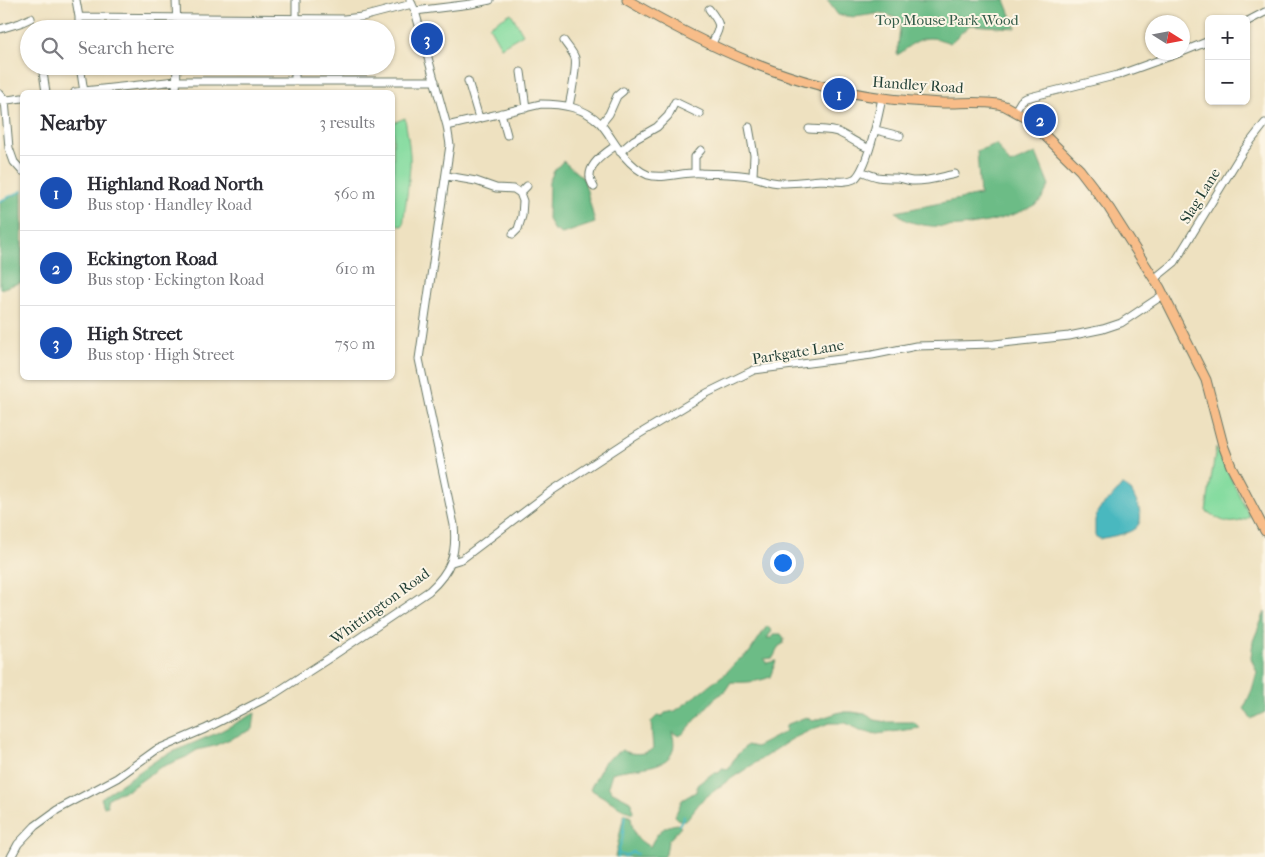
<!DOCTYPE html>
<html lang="en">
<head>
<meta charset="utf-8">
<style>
  :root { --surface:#fff; --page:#f7f7f7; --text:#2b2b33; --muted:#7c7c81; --line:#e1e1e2; --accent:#1a73e8 }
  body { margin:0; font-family:"IM FELL French Canon",serif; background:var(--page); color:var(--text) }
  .controls { position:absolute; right:15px; top:15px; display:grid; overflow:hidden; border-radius:8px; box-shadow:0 1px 4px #0004 }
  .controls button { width:45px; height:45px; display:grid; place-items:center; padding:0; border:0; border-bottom:1px solid var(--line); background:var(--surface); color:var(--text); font:25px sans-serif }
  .compass { position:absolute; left:1145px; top:15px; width:45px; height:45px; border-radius:50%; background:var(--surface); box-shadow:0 1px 4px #0004; rotate:101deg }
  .you { position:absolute; left:782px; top:562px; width:18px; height:18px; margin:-12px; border:4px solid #fff; border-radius:50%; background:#1a73e8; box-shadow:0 0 0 8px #1a73e833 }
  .badge { display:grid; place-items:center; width:32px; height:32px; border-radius:50%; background:var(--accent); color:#fff; font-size:16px; font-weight:700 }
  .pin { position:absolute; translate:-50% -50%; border:2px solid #fff; box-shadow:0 1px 5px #0006 }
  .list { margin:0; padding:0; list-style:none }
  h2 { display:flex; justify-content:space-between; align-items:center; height:65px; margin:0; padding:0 20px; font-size:21px }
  h2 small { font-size:16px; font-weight:400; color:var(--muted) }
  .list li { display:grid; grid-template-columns:32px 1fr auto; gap:15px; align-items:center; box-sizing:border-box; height:75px; padding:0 20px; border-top:1px solid var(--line) }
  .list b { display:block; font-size:19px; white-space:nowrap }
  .list p { margin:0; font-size:16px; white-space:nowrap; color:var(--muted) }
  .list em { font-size:16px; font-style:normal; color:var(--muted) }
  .icon { flex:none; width:28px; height:28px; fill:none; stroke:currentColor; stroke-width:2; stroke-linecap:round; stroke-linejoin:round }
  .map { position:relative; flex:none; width:1265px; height:857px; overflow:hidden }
  .search { position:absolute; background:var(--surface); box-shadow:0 1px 4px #0004; left:20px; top:20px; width:375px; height:55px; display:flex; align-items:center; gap:12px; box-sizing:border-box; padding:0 18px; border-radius:28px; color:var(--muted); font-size:19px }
  .panel { position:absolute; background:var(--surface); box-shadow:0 1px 4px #0004; left:20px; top:90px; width:375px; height:290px; border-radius:8px }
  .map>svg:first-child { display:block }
</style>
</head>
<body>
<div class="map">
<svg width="1265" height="857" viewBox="0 0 1265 857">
  <rect width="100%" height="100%" fill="#fcf5e5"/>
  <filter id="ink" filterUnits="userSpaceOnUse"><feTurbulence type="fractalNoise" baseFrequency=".02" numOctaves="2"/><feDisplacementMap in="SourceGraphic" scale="10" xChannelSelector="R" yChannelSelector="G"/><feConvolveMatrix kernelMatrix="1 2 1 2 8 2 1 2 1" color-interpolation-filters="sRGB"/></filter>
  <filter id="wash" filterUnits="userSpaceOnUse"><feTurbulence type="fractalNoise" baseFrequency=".0096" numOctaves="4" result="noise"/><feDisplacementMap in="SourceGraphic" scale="20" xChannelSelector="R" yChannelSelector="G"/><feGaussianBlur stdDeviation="1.12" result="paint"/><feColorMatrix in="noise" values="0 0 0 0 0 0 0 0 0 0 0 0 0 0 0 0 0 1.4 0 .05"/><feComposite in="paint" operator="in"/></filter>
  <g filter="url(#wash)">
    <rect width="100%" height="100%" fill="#eee1c0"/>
    <!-- green -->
    <path fill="#86dca0" stroke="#528c6a" d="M511,13L523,34L501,47L489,26Z
      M405,118C407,134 411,150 410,166C409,186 405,206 403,226L393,225V123Z
      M1216,448L1250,517C1230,527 1223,522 1206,511Z"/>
    <!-- forest -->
    <path fill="#6cbc86" stroke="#467c5d" d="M827,0H1005L1016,28L970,25L950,43C937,38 927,35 914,43C907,46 904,52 897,55L901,20L882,13L855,17L838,15Z
      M996,144L1010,164L1036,153L1049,185C1046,191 1042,201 1036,204C1004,223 944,234 908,221C904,219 900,215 896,212L980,195L977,151Z
      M563,161L584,179L595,223L562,234L553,229L548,219L549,182L554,171Z
      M22,192V282L0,289V202Z
      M1265,612V712L1251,719L1244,708L1252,690L1257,672L1251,658L1253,641Z
      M767,626L772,631L767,638H771L774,634H781L784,638L783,644L779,646L773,658L764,659L766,663L776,661L770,677C758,682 744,683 731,682L725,691L714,699L684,733L679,736L672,732C684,773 636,765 612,773L608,786L611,791L632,802L633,813L625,810L590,789L605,761L622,750C631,755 645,755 653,749L651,722L657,716L662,717L665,713L675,711L688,702L727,672L737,661L749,653Z
      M840,712H852L865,714L875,720L886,722H914L920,728L877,734L860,731L846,723H829L811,730L792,739L726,782L702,800L686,820H679L675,816L682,800L697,791V785L713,773H719L722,768L729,769L736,756L747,745L756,747C766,742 776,737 786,731V725L806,717L813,721Z
      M255,713L253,729L214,746L197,750L186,757L159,768L128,790L118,793L107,799L108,806L104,807L101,798L161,757L219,732Z
      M624,814L631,817C633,834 636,839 650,847C656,834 662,826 677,824L681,827L668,841L666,854L664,857H615Z"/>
    <!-- water -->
    <path fill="#48b8bf" stroke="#347a7a" d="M1122,485C1132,488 1133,495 1137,503C1150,534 1123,533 1100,539L1095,536V520L1099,509L1111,498Z"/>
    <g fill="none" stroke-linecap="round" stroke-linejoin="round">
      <!-- stream -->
      <path stroke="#48b8bf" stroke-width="2" d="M0,201L22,191
        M679,825L684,816
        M617,853L625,856L633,852L637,854
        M618,857C617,851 620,847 622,840C624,832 622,824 626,815"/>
    </g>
  </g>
  <g filter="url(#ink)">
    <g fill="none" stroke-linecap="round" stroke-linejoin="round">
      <!-- minor casing -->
      <g stroke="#677665" stroke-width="9">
        <path id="minor" d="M76,0L79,17V29
          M176,0L177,29
          M709,9C723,27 720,25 711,46
          M415,11L471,4L490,0
          M79,17L344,19L362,17L412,4
          M1246,22L1265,12
          M0,29L20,23L31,18
          M296,29V0
          M564,41C567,46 573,52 575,58C577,66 571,97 569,106
          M1182,52L1209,41
          M42,66L46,92
          M80,66L84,92
          M295,66V80
          M521,72L526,108
          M468,81L479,118
          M75,92L176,81H435
          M176,92L177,66
          M0,94L5,100L9,148L14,162L22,171
          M0,101L22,98
          M1015,111L1021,101L1026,98L1118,75L1182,52
          M501,113L507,135
          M601,124L609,114L617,96L623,91
          M447,126L541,104C562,104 584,107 600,123C609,133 615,146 624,156C631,164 638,171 648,175C663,180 685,171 701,173C718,174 737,173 753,177C760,178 765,181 772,182C788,185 804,181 821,180C831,180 844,184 854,179C867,171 879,113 882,98
          M749,127L754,155L753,176
          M809,129C819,130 831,129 840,133C850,138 858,144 868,148
          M876,130L900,136
          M620,152L634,140L657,127L668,116L675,102L700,114
          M861,171C877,178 880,178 896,178C901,178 906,180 912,181C926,182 941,177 955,174
          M695,172V157L701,150
          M447,176L476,181L496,188L514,189L520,193L523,201L522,216L518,229L513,234
          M594,187C581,169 602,155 615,146
          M520,193L527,186
          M1154,279L1175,262L1243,151L1265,123
          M452,562L462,559L553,490L631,439L707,393L754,370L872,355L916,346L994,344L1069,336L1103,329L1121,323L1163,295
          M11,857L18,844L35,826L57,810L117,778L156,750L205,729L274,694L328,659L429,591C451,571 457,554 454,525L419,359L450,145L447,126L415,11L410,0"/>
      </g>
      <!-- major casing -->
      <g stroke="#677665" stroke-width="11">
        <path id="major" d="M627,0C708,47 790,86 884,98C904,101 925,102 945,103C963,103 980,101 998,104L1005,106L1027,118L1080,170L1109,208L1160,288L1206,380L1223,445L1231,466L1265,531"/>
      </g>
      <!-- minor -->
      <use href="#minor" stroke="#fff" stroke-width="7"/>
      <!-- major -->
      <use href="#major" stroke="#f8bd89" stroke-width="9"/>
    </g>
  </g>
  <g text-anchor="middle" stroke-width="4" stroke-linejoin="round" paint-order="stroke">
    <!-- park labels -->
    <g font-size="15" fill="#345d4a" stroke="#fcf5e5">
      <text x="947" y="25">Top Mouse Park Wood</text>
    </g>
    <!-- street labels -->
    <g font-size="15" fill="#1f3d34" stroke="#fcf5e5">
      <text transform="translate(918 85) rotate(4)" y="5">Handley Road</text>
      <text transform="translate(1200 196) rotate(-58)" y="5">Slag Lane</text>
      <text transform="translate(798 352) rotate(-9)" y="5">Parkgate Lane</text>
      <text transform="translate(380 606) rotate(-36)" y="5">Whittington Road</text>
    </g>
  </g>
</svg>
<div class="controls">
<button>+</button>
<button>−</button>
</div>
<svg class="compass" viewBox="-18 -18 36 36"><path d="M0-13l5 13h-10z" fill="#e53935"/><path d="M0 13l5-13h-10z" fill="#7c7c81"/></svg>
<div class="you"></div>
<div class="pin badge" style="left:839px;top:94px;background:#1a4fb4">1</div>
<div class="pin badge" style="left:1040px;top:120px;background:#1a4fb4">2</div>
<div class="pin badge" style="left:427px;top:39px;background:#1a4fb4">3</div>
<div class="search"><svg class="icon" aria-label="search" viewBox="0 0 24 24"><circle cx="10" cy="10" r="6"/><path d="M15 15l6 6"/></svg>Search here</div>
<section class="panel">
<h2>Nearby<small>3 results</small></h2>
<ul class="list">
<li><span class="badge" style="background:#1a4fb4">1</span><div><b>Highland Road North</b><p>Bus stop · Handley Road</p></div><em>560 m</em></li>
<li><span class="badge" style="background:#1a4fb4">2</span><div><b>Eckington Road</b><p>Bus stop · Eckington Road</p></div><em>610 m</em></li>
<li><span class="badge" style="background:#1a4fb4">3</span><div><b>High Street</b><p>Bus stop · High Street</p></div><em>750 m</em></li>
</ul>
</section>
</div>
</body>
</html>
